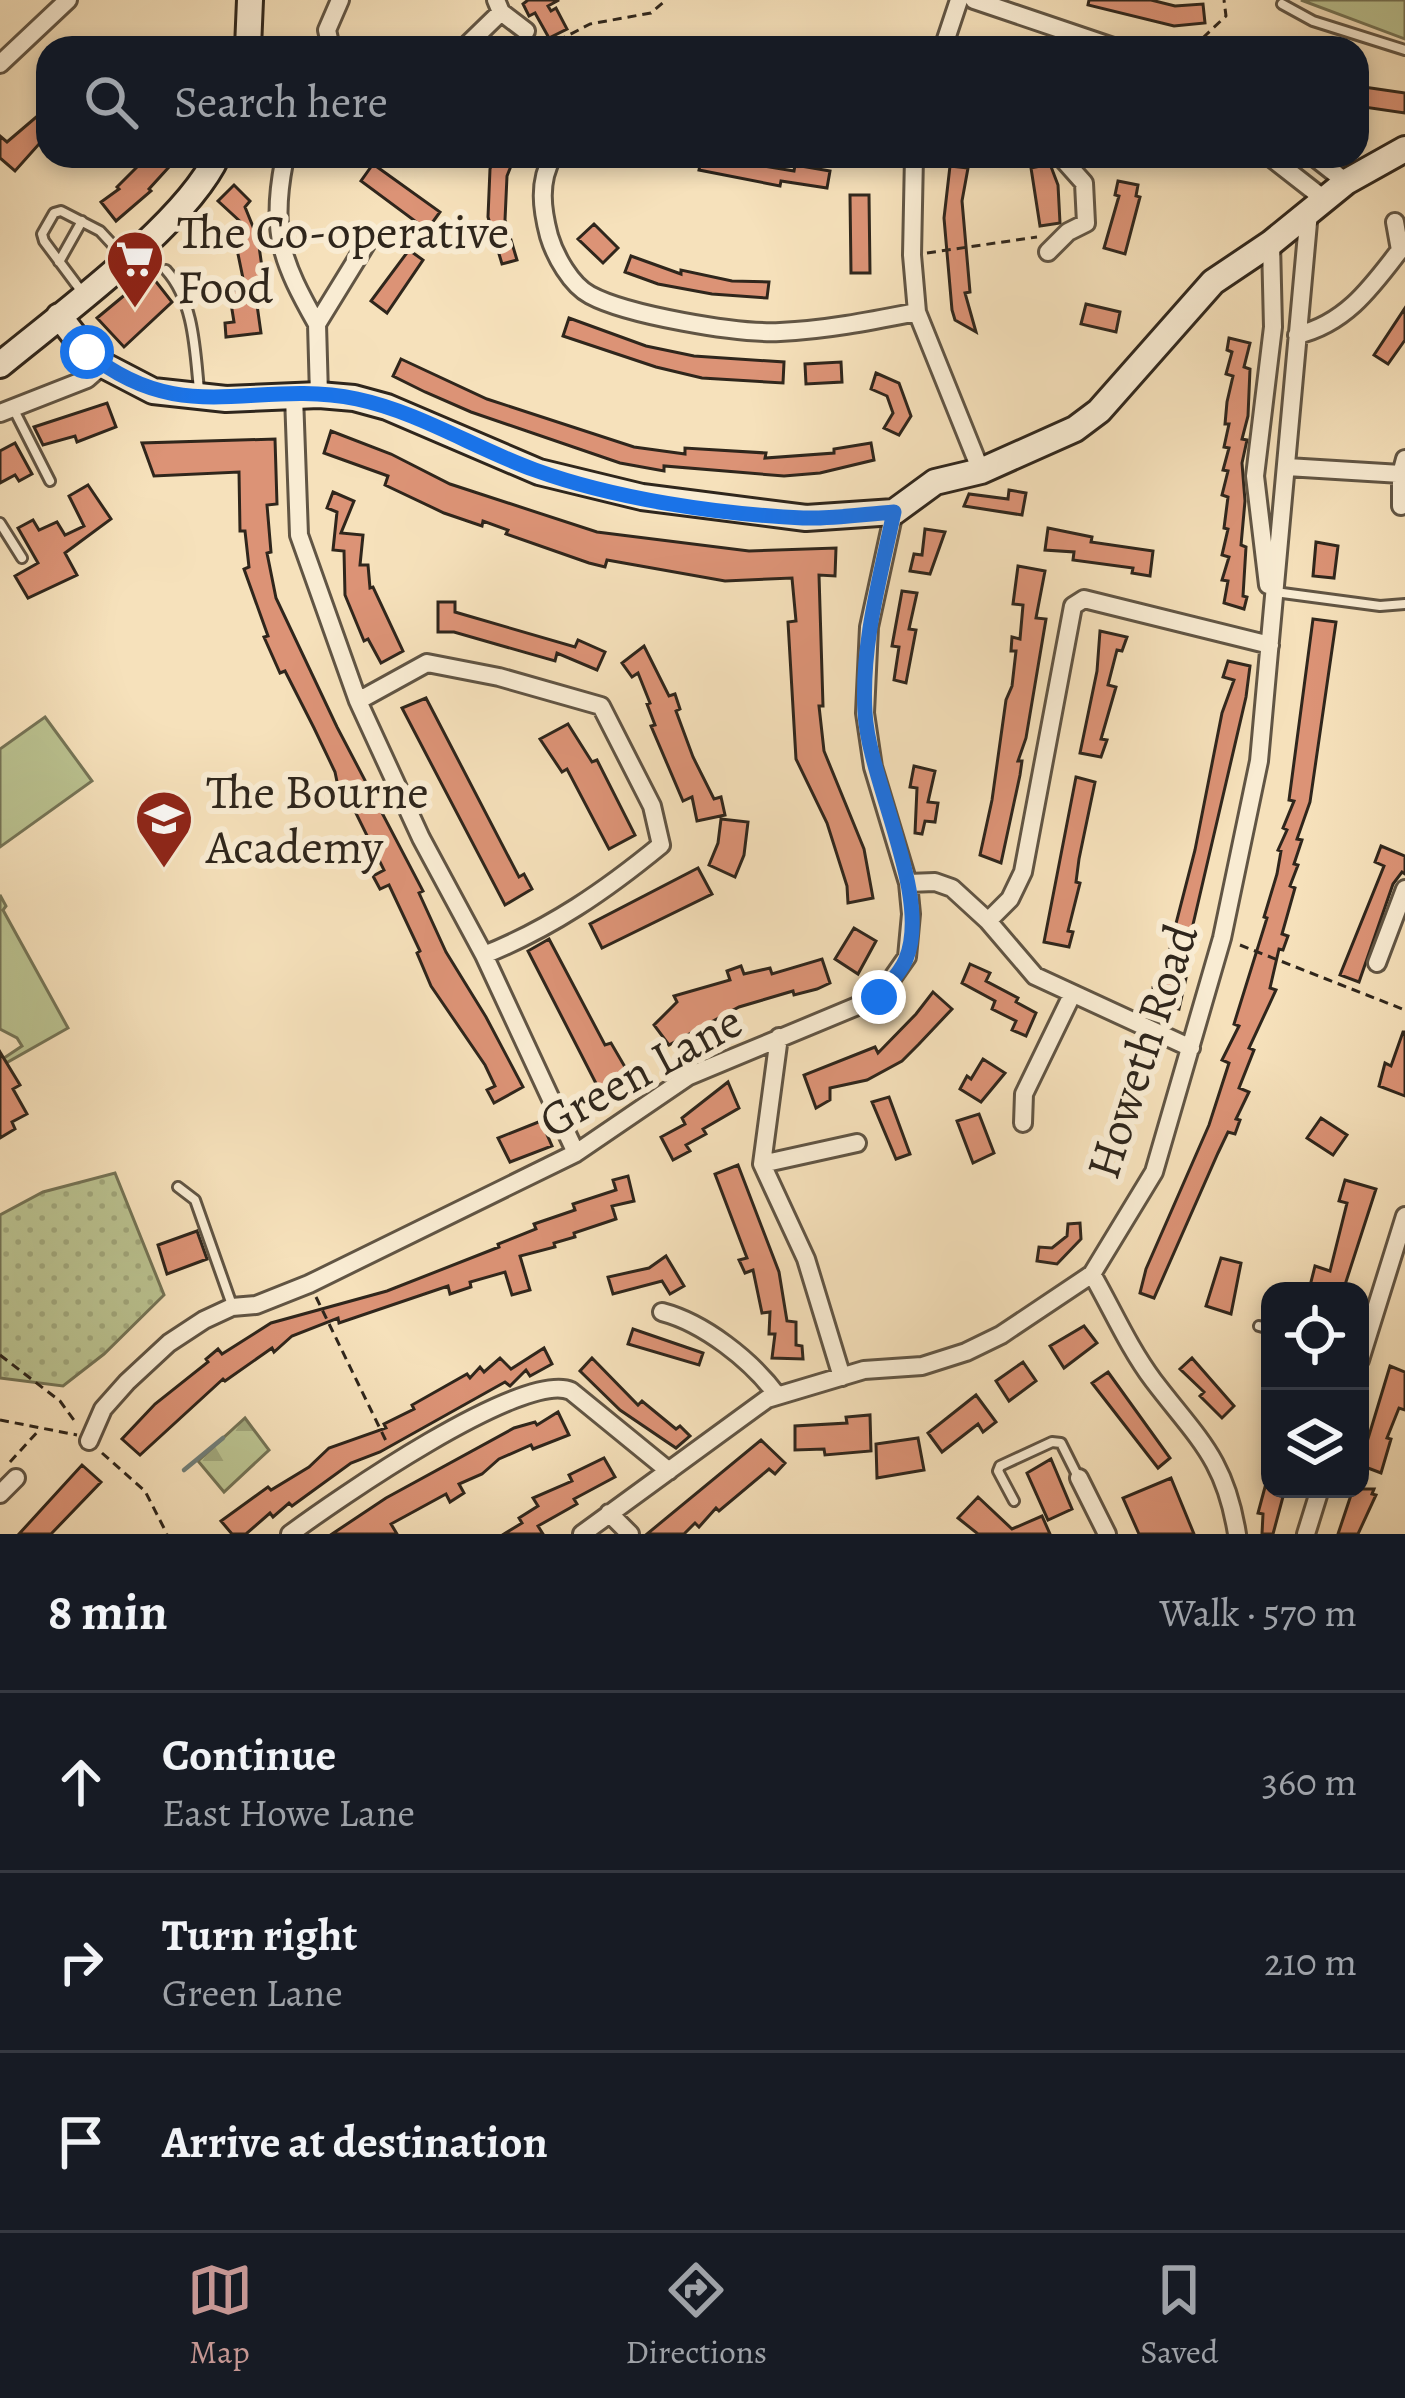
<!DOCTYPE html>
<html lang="en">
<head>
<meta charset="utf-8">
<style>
  :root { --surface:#171b24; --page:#242831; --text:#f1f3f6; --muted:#9ea1a6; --line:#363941; --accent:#c59692 }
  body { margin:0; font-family:Alegreya,serif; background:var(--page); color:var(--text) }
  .controls { position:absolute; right:36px; bottom:36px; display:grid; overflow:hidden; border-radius:24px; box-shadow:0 6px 18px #0003 }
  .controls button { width:108px; height:108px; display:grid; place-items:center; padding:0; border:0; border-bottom:3px solid var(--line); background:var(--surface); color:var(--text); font:60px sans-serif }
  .stop { position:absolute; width:36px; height:36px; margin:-27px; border:9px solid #1a73e8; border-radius:50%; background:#fff }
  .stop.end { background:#1a73e8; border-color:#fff; box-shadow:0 3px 12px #0008 }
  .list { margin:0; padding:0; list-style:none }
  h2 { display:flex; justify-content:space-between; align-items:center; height:156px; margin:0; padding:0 48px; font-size:51px }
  h2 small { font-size:39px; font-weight:400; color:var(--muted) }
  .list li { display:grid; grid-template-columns:78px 1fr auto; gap:36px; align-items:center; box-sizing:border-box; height:180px; padding:0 48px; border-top:3px solid var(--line) }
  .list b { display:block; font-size:45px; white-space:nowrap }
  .list p { margin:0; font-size:39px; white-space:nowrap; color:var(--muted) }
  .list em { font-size:39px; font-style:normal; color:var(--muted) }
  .icon { flex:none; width:66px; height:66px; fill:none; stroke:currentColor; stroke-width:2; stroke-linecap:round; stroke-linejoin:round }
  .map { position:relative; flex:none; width:1405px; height:1534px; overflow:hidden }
  .search { position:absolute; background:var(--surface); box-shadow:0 6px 18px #0003; left:36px; right:36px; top:36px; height:132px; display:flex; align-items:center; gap:30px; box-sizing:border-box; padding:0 42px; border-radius:36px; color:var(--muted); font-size:45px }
  .sheet { height:696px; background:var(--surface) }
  nav { display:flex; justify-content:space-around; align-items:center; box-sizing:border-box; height:168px; border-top:3px solid var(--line); background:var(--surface); font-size:33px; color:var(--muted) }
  nav a { display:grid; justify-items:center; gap:6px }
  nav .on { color:var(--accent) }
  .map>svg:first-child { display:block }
</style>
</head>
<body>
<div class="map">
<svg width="1405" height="1534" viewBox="0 0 1405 1534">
  <defs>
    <pattern id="grass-dots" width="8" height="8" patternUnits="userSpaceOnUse" patternTransform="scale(3)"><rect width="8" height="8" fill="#bbc391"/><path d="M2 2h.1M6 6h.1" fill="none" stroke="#a1a77c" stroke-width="1.8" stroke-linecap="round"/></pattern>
    <pattern id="forest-firs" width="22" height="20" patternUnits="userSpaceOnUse" patternTransform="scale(3)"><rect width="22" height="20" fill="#bbc391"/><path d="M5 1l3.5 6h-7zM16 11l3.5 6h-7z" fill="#a1a77c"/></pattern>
  </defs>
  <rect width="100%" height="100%" fill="#f6e1bb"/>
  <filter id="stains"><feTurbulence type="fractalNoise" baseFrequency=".00167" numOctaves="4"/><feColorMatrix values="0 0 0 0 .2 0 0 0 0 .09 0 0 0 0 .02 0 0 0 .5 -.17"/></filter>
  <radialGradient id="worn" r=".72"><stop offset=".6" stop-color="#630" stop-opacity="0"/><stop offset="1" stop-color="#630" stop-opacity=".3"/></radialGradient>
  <!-- grass -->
  <path fill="url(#grass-dots)" stroke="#757456" stroke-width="3" d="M115,1173L164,1295L104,1354L63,1386L0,1378V1215L43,1192Z"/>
  <!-- forest -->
  <path fill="url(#forest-firs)" stroke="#757456" stroke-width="3" d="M245,1418L269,1450L224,1492L198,1461Z"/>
  <!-- green -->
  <path fill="#bbc391" stroke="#757456" stroke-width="3" d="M1301,0H1405V39Z
    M45,717L92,781L0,847V749Z
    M0,895L6,906L3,910L68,1028L6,1063L4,1058L22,1046L17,1038L0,1029Z"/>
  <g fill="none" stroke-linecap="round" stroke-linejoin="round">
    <!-- stream -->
    <path stroke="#72807a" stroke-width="4.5" d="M184,1470L223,1438"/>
  </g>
  <!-- building -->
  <path fill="#dc9376" stroke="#2f261c" stroke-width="3" d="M528,0H559L548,6L551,11L556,8L567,29L549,38L535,13L529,16L523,4Z
    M1089,0H1151L1175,6L1203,4L1205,23L1174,26L1088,5Z
    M1357,86L1405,93V113L1357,106Z
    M48,107V134L15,171L0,158V136L7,142Z
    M148,156H179L149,189L151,191L116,221L101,202L119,189L117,187Z
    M495,156H515L507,176L505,220L517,260L502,264L488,217L490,169Z
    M702,156L794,171L795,165L830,171L827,188L781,181L780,186L699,170Z
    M373,164L440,212L427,230L361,181Z
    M1050,164L1058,185L1060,223L1040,226L1031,168Z
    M950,166L968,168L962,201L970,292L965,293L976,332L955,320L952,310L944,218Z
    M1118,181L1138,185L1136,196L1140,197L1125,254L1104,248L1119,196L1115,195Z
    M234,185L250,201L245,207L258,239L267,303L257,305L261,333L226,337L225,323L234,322L229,291L245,288L233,230L244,225L218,201Z
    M850,195H869L870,273H851Z
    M594,224L618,248L603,263L578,239Z
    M409,250L423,260L387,313L371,301Z
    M631,256L681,274V270L732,281L769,282L767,298L712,294L658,284L625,272Z
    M150,274L172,302L124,347L97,318Z
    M1086,304L1120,312L1116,332L1081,324Z
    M1405,308V340L1388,364L1374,355Z
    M569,318L646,346L694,356L784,362L783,383L702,378L656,367L563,336Z
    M1229,338L1250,343L1244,367L1250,369L1248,416L1242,439L1247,440L1242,463L1245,501L1241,545L1246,547L1243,596L1247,597L1244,609L1224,603L1228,581L1222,580L1229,557L1222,555L1228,529L1224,528L1228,497L1222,495L1228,471L1223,470L1229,448L1224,447L1229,424H1225L1227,402L1233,376L1226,374L1232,352L1227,350Z
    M401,359L487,399L634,447L685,454V448L766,453L765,458L834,453V449L871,443L874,460L820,473L784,476L664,466V471L620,463L471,412L425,392L393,376Z
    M841,362L842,382L806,384L805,364Z
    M876,373L899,383L911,416L899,435L884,428L893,413L887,396L871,389Z
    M107,403L116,427L77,442L75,436L43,445L34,427Z
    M331,431L391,454L450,484L597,532L749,551L836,548L835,576L819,575L823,706H819L824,751L864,849L873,898L848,903L847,886L827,823L796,759L788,622L796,621L792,578L725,581L607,560L605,567L589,563L506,534L508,530L483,521L482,526L444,513L385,485L388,476L324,453Z
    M275,439L277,504L267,505L271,552L267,553L276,598L337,727L423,891L419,893L446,952L486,1017L523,1087L494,1103L487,1090L495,1086L485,1065L431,986L417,953L420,951L389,885L380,889L373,876L384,870L352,805L347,808L340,796L335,772L314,728L285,671L280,673L264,637L268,636L244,569L249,567L245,531H240L239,472L154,476L142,443Z
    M15,443L32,474L19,481L15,475L0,483V451Z
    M88,485L111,519L65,553L77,575L28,598L15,576L38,563L18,528L33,520L39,530L57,522L65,535L84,526L69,496Z
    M1009,490L1026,493L1022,515L964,506L969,494L1008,499Z
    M333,492L354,501L341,533L363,535L360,565H368L370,588L373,587L403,651L381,663L368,639L364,641L345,595L344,551L333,550L337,512L327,508Z
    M1048,528L1092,537L1091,542L1153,551L1150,576L1132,573L1133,568L1073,560L1074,552L1045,550Z
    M925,529L945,532L930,574L910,571L914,554L922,555Z
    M1316,542L1338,546L1334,578L1313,576Z
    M1018,566L1045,571L1036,618L1046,619L1026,738L1018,761H1022L1020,775L1001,863L980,855L992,800L1006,700L1012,686L1016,651H1011L1012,637L1020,639L1023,605L1013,604Z
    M902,591L917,593L909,629L916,630L906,683L894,680L899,647L892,646Z
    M438,602H455V612L575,647L578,640L605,652L597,670L557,653L555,661L454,632H438Z
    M1313,619L1336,622L1310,802L1297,839L1302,840L1294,864L1298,865L1290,886L1295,888L1282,934L1288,936L1283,950L1279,949L1270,988L1276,990L1249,1048L1254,1050L1239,1088L1249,1092L1236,1119L1240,1120L1235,1134L1228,1132L1218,1153L1154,1298L1140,1293L1146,1269L1209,1125L1229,1063L1222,1060L1239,1026L1234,1024L1267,918L1264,917L1277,874L1281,851L1278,850L1287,830L1283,828L1294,801L1289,800Z
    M1100,631L1127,637L1122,651L1117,650L1108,685L1116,687L1101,739L1107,740L1101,757L1080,753L1097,671Z
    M644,646L669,696L675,694L680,709L676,711L693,757L714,799L721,797L725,815L697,821L692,797L683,801L651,726L655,725L647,704L650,703L638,673L632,677L622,663Z
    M1228,661L1250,666L1246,697L1181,976L1186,978L1179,1009L1152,1001L1153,988L1164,992L1172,959L1168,958L1173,935L1195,850L1222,713L1234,680L1223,677Z
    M426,698L519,877L524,874L532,889L505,905L402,708Z
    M568,724L592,762L597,760L635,835L609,849L567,769L562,772L540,739Z
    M914,766L935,771L928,802L938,803L935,822L925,821L922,834L915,833L917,788L910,787Z
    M1076,777L1095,782L1079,859L1076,882L1080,883L1068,931L1073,932L1069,947L1044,942Z
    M721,819L748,822L744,855L735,877L709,865L718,843Z
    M1381,846L1405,856V874L1402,872L1393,884L1359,982L1340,975L1384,866L1375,862Z
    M698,868L712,894L602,948L590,924Z
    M854,928L876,941L858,974L835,959Z
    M549,939L605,1045L611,1043L632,1079L603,1097L528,951Z
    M822,959L830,983L817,989L794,995L793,991L739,1007L669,1045L654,1025L677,1002L674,996L730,980L727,971L741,966L744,974L770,968L772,974Z
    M970,964L990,973L986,981L1018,998L1016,1002L1036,1013L1026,1036L1012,1030L1016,1021L992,1009L995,1001L962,983Z
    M933,992L952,1009L919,1044L902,1061L867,1080L830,1088V1100L816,1108L804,1075L875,1047L878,1053L916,1014Z
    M1403,1032H1405V1096L1379,1086L1385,1063L1391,1066Z
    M0,1052L20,1085L13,1089L27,1114L12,1122L15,1129L0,1138Z
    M983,1059L1005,1073L981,1102L960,1089L967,1076L971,1079Z
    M728,1082L739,1108L703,1129L706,1134L686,1145L690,1151L673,1160L661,1137L685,1124L682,1118Z
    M889,1097L910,1154L896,1159L872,1102Z
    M979,1114L994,1153L973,1163L957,1121Z
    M1321,1118L1347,1135L1333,1155L1307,1138Z
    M541,1121L552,1146L510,1162L498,1138Z
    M738,1165L779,1272L787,1321L796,1322V1345L802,1346L803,1359L772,1358L775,1334H769L770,1312L762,1313L753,1270L745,1273L739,1260L747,1258L715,1174Z
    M628,1176L634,1201L612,1206L616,1219L574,1233L575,1237L554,1243L555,1247L520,1256L530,1290L512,1295L505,1272L470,1282L471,1287L450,1294L448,1286L339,1323L338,1318L292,1336L274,1352L272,1348L225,1381L223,1379L140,1455L122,1439L155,1404L208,1362L206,1359L218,1349L222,1354L271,1323L387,1291L499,1247L498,1244L536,1229L534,1224L575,1210L573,1204L616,1190L613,1180Z
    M1345,1180L1376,1189L1343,1291H1329L1310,1286L1315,1266L1330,1271L1347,1203L1339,1201Z
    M1080,1223L1081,1239L1057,1264L1037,1261L1039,1247L1052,1248L1067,1236L1068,1224Z
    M197,1231L207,1259L167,1274L158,1245Z
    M666,1256L684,1286L670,1294L662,1281L613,1294L608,1277L649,1268Z
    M1221,1258L1241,1263L1231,1314L1206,1306Z
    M1084,1326L1097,1343L1064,1368L1050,1346Z
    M633,1329L703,1353L699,1365L628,1344Z
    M544,1348L552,1364L530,1376L526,1370L510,1386L505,1382L380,1452L351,1463L292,1506L289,1503L273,1517L270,1513L246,1534H232L221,1521L268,1487L271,1490L309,1467L329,1448L386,1428L384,1424L414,1409L412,1405L467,1374L470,1378L480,1367L484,1372L500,1358L511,1369Z
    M592,1358L638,1405L642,1401L676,1429L680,1426L690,1436L676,1448L620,1410L580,1371Z
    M1192,1358L1234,1406L1222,1418L1200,1396L1204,1392L1180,1369Z
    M1023,1362L1036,1381L1009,1401L996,1381Z
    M1390,1366L1405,1372V1410L1399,1408L1387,1438L1391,1439L1381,1473L1360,1465Z
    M1108,1372L1170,1458L1158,1468L1092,1383Z
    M976,1395L996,1422L983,1432L978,1424L942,1452L928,1433Z
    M558,1412L569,1435L533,1449L531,1445L499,1459L482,1474L459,1484L464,1493L450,1502L446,1494L391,1524L397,1534H332L386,1498L514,1428L535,1422L537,1425Z
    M870,1415L871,1451L825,1455L824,1449L795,1450V1426L847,1423L846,1417Z
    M918,1438L924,1470L877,1478L876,1444Z
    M761,1440L785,1463L775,1474L769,1469L719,1511L716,1508L699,1527L695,1523L684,1534H647Z
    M604,1458L615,1477L574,1499L577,1504L538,1526L543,1534H504L522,1523L519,1518L538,1506L533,1498L572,1481L569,1475Z
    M1051,1459L1072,1509L1048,1520L1027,1473Z
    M82,1465L101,1482L51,1534H19Z
    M1171,1478L1194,1534H1139L1123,1498Z
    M1265,1487L1284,1493L1273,1534H1262L1263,1514L1258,1513Z
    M1353,1489H1374L1372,1494L1376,1495L1358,1534H1338Z
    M978,1497L1012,1529L1042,1516L1050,1534H978L958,1518Z"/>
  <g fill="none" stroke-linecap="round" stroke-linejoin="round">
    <!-- lane casing -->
    <g stroke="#615544" stroke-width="14">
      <path id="lane" d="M1282,4L1313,21L1405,50
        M59,262L82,221
        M166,270C194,301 195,350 199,390
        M82,292L44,241L42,234L54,213L61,211L100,231L125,258
        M13,408L50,481
        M0,523L22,558
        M1275,592L1380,606L1405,604
        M178,1187L195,1200L232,1305
        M1259,1326L1270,1329
        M1014,1501L998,1471L1000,1466L1052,1442L1061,1443L1078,1477"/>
    </g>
    <!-- street casing -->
    <g stroke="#615544" stroke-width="22">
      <path id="street" d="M496,0L501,12L526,31
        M974,0L1116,48
        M331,48L327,30L340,0
        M464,48L501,12
        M943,48L959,0
        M0,64L68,0
        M553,156C538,182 542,209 549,236C555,256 571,285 590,295C627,315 737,334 780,332C826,330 871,321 917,312
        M914,156L912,255L917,312L981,471
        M1269,156L1324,199
        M1313,156L1346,182
        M284,162C270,233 282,262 317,324
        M1048,252L1068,232L1086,223L1084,183L1060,156
        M1297,335C1345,324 1371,288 1400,250L1395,222
        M319,395L317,324L368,241
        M294,396L299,535L358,701L421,838L484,955L576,1153
        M0,413L87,379L103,365
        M1287,467L1401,474L1405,459
        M1401,506V474
        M1268,585L1255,476L1273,327L1271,243
        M358,701L427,663L499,677L601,706L652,806L661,845C605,891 551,928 484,955
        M908,883L935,882L952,888L988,921L1035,976L1191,1048
        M988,921L1010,899L1023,872L1073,606L1084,599L1270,645
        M1377,963L1405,889
        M779,1037L762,1164L806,1259L842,1377
        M1023,1123L1024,1094L1072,995
        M762,1164L857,1143
        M1092,1274C1112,1309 1129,1348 1153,1380C1197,1438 1225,1458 1237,1534
        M662,1312C704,1323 751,1360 777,1395
        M1360,1360L1405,1216
        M89,1441L103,1409L127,1382L169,1343L204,1320L232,1307L256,1305L309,1284L576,1153L689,1076L879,997L907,957L911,914L908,883L873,767L865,713L869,627L894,512
        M1079,1478L1107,1534
        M0,1494L16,1478
        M609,1513L630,1534
        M290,1534C333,1502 524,1369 571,1391L669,1471
        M582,1534L767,1399L864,1370L922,1366L966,1352L1001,1335L1092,1274L1154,1172L1222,938L1259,761L1309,212
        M1306,1534L1320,1489"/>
    </g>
    <!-- secondary casing -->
    <g stroke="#2f261c" stroke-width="30">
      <path id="secondary" d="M248,48L250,0
        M59,316L87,352L103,365L153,391L226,399L319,395L354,398L387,407L539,472L642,497L806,518L894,512L935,482L981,471L1075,429L1099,411L1213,282L1271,243L1346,182L1405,149
        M0,365C59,316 187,223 217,156"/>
    </g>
    <!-- path -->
    <path stroke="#2f261c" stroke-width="3" stroke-dasharray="9 6" stroke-linecap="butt" d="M544,48L590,24L651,13L666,0
      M1192,48L1226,16L1224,0
      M927,253L1037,237
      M1240,945L1405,1010
      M316,1297L388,1445
      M0,1355L60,1401L76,1423
      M0,1420L77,1435
      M102,1453L145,1491L167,1534
      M10,1462L40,1429"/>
    <!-- lane -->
    <use href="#lane" stroke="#f9ecd3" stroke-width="8"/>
    <!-- street -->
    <use href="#street" stroke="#f9ecd3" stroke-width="16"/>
    <!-- secondary -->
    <use href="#secondary" stroke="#f9ecd3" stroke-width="24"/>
  </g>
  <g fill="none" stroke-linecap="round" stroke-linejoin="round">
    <!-- route -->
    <path stroke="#1a73e8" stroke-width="15" d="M87,352C183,430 254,378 357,399C419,412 476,449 535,470C615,499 718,514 803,518C833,519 865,514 894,512C880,578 861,645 865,713C869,782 932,897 906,959C901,972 888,985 879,997"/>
  </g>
  <!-- icons -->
  <defs>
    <g id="supermarket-pin" transform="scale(3)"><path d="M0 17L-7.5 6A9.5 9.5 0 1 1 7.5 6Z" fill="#8f2418" stroke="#f9ecd3"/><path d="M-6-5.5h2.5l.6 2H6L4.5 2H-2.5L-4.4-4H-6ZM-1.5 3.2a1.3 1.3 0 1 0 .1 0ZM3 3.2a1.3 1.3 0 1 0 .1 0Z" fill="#fff"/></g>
    <g id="school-pin" transform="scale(3)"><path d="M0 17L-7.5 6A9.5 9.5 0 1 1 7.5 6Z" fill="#8f2418" stroke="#f9ecd3"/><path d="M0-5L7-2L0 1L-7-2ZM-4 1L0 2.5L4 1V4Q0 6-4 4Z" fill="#fff"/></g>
  </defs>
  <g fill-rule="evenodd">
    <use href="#supermarket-pin" x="135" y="259"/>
    <use href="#school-pin" x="164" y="819"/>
  </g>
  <g text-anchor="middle" stroke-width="12" stroke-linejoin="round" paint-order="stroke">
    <!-- poi labels -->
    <g font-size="48" fill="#2f261c" stroke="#f9ecd3" text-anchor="start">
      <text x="177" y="248">The Co-operative<tspan x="177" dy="55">Food</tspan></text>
      <text x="206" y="808">The Bourne<tspan x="206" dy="55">Academy</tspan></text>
    </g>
    <!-- street labels -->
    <g font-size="48" fill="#2f261c" stroke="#f9ecd3">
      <text transform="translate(1141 1051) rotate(-72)" y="17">Howeth Road</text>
      <text transform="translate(640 1070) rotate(-29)" y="17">Green Lane</text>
    </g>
  </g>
  <rect width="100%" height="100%" filter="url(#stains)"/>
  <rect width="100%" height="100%" fill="url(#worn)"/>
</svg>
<div class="controls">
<button><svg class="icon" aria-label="locate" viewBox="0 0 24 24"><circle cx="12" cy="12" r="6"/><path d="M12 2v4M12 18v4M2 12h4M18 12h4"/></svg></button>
<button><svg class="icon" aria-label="layers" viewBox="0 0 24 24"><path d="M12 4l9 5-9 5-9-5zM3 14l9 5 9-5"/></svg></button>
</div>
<div class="stop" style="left:87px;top:352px"></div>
<div class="stop end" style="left:879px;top:997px"></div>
<div class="search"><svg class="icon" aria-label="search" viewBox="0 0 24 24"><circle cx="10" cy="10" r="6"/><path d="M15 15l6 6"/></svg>Search here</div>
</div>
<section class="sheet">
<h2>8 min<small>Walk · 570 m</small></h2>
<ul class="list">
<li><svg class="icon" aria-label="ahead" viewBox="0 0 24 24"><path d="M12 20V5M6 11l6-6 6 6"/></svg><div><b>Continue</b><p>East Howe Lane</p></div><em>360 m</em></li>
<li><svg class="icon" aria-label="right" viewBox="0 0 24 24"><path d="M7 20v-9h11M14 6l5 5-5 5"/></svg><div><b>Turn right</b><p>Green Lane</p></div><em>210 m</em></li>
<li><svg class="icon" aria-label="arrive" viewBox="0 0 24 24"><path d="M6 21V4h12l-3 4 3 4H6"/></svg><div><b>Arrive at destination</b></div></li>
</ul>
</section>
<nav>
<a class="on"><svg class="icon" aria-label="map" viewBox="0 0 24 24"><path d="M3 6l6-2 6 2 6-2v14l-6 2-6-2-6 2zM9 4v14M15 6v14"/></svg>Map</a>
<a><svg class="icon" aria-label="directions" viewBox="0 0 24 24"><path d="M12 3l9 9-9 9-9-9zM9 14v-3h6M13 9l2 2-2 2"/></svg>Directions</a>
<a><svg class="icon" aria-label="saved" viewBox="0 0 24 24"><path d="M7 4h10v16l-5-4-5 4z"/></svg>Saved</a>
</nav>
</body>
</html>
